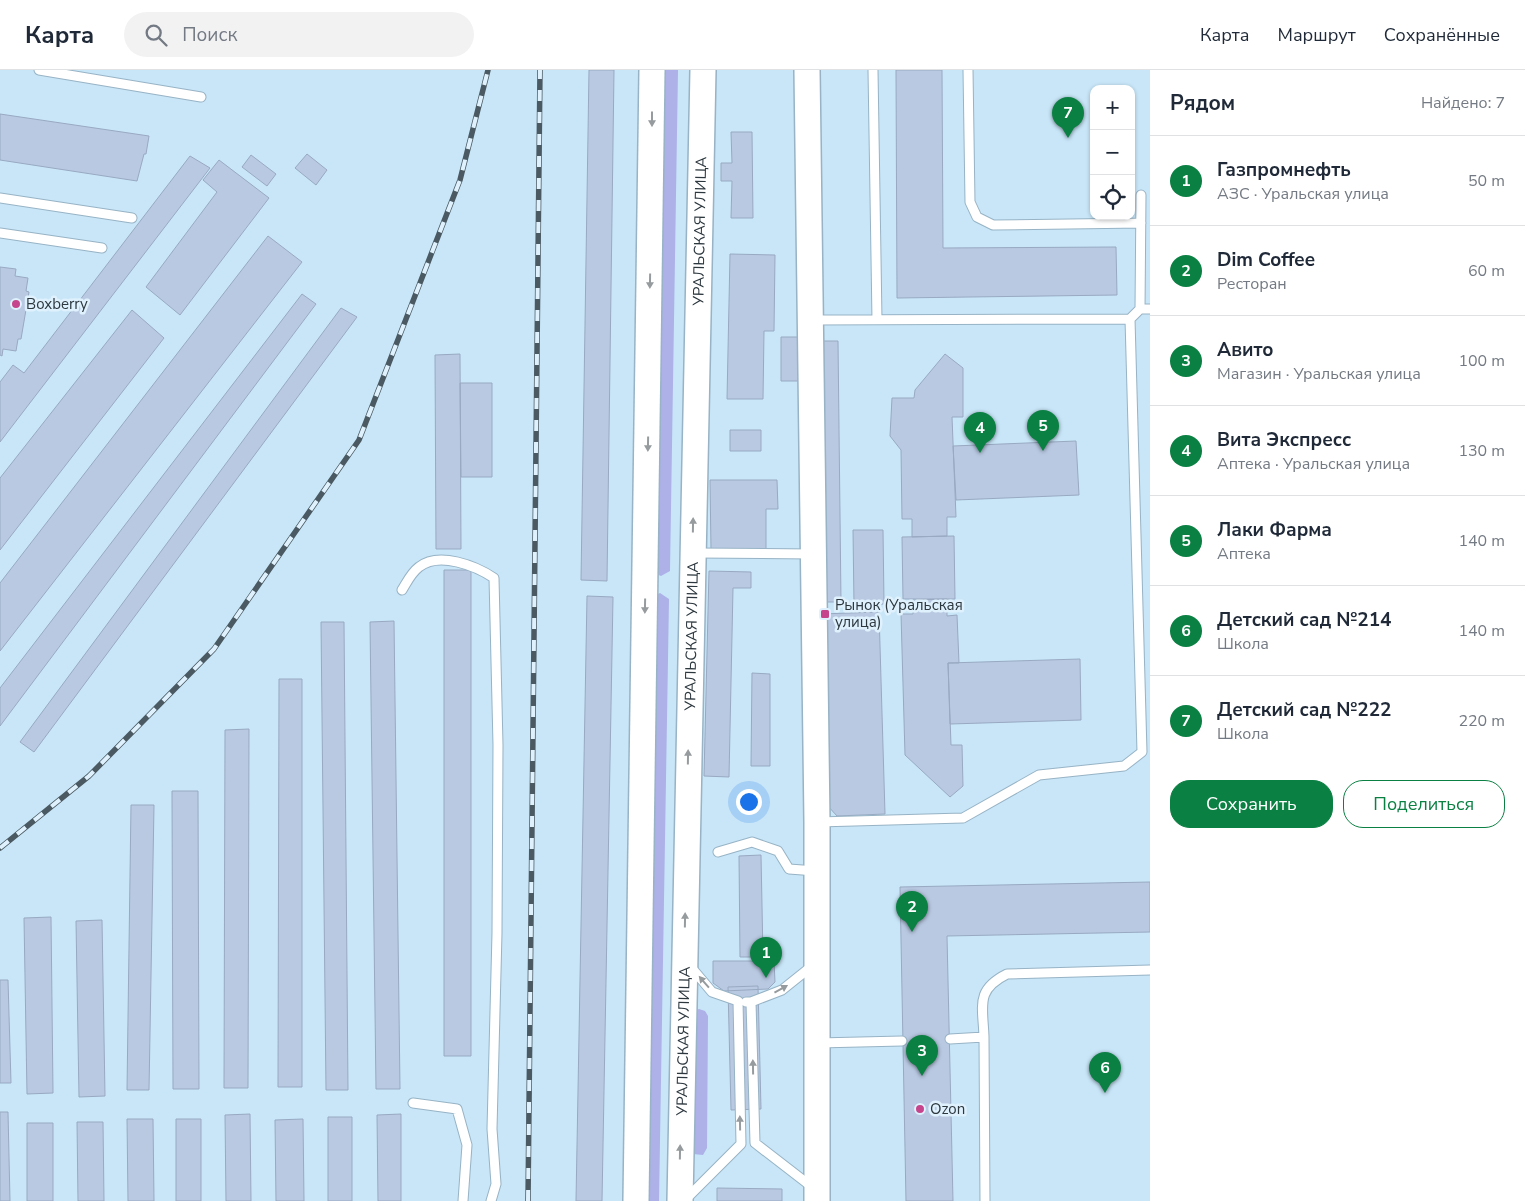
<!DOCTYPE html>
<html lang="ru">
<head>
<meta charset="utf-8">
<style>
  :root { --surface:#fff; --page:#f2f2f3; --text:#1f2937; --muted:#747a83; --line:#e0e1e3; --accent:#0b8043 }
  body { margin:0; font-family:"Nunito Sans",sans-serif; background:var(--page); color:var(--text) }
  .controls { position:absolute; right:15px; top:15px; display:grid; overflow:hidden; border-radius:10px; box-shadow:0 1px 4px #0004 }
  .controls button { width:45px; height:45px; display:grid; place-items:center; padding:0; border:0; border-bottom:1px solid var(--line); background:var(--surface); color:var(--text); font:25px sans-serif }
  .you { position:absolute; left:748px; top:731px; width:18px; height:18px; margin:-12px; border:4px solid #fff; border-radius:50%; background:#1a73e8; box-shadow:0 0 0 8px #1a73e833 }
  .badge { display:grid; place-items:center; width:32px; height:32px; border-radius:50%; background:var(--accent); color:#fff; font-size:16px; font-weight:700 }
  .pin { position:absolute; translate:-50% -41px; filter:drop-shadow(0 1px 2px #0008) }
  .pin::after { content:''; position:absolute; top:26px; width:18px; height:15px; background:inherit; clip-path:polygon(0 0,100% 0,50% 100%) }
  .list { margin:0; padding:0; list-style:none }
  h2 { display:flex; justify-content:space-between; align-items:center; height:65px; margin:0; padding:0 20px; font-size:21px }
  h2 small { font-size:16px; font-weight:400; color:var(--muted) }
  .list li { display:grid; grid-template-columns:32px 1fr auto; gap:15px; align-items:center; box-sizing:border-box; height:90px; padding:0 20px; border-top:1px solid var(--line) }
  .list b { display:block; font-size:19px; white-space:nowrap }
  .list p { margin:0; font-size:16px; white-space:nowrap; color:var(--muted) }
  .list em { font-size:16px; font-style:normal; color:var(--muted) }
  .actions { display:flex; gap:10px; padding:15px 20px }
  .actions a { flex:1; padding:11px 0; border:1px solid var(--accent); border-radius:20px; text-align:center; font-size:18px; color:var(--accent) }
  .actions .main { background:var(--accent); color:#fff }
  .icon { flex:none; width:28px; height:28px; fill:none; stroke:currentColor; stroke-width:2; stroke-linecap:round; stroke-linejoin:round }
  .map { position:relative; flex:none; width:1150px; height:1131px; overflow:hidden }
  header { display:flex; align-items:center; gap:30px; box-sizing:border-box; height:70px; padding:0 25px; background:var(--surface); border-bottom:1px solid var(--line) }
  header strong { font-size:24px }
  nav { display:flex; gap:28px; margin-inline-start:auto; font-size:18px }
  .search { width:350px; height:45px; background:var(--page); display:flex; align-items:center; gap:12px; box-sizing:border-box; padding:0 18px; border-radius:28px; color:var(--muted); font-size:19px }
  main { display:flex }
  aside { flex:1; background:var(--surface) }
  .map>svg:first-child { display:block }
</style>
</head>
<body>
<header>
<strong>Карта</strong>
<div class="search"><svg class="icon" aria-label="search" viewBox="0 0 24 24"><circle cx="10" cy="10" r="6"/><path d="M15 15l6 6"/></svg>Поиск</div>
<nav><a>Карта</a><a>Маршрут</a><a>Сохранённые</a></nav>
</header>
<main>
<div class="map">
<svg width="1150" height="1131" viewBox="0 0 1150 1131">
  <rect width="100%" height="100%" fill="#c8e6f8"/>
  <!-- green -->
  <path fill="#adb1e7" d="M662,0H678L670,501L661,506L656,504Z
    M660,523L669,529L659,1131H642L656,525Z
    M699,939L705,941L708,946L707,1078L703,1085L693,1084L694,941Z"/>
  <!-- building -->
  <path fill="#b9c9e2" stroke="#98a9c1" d="M589,0H614L607,511L581,510Z
    M896,0H942L943,178L1116,177L1117,225L897,228Z
    M0,44L149,66L146,84H144L137,111L0,90Z
    M731,62H752L753,148H731L732,111H721V93H732Z
    M307,84L327,100L316,115L295,98Z
    M251,85L276,104L267,116L242,97Z
    M190,86L210,98L0,372V312L13,295L24,303Z
    M219,90L269,128L180,245L146,217L217,122L203,110Z
    M268,166L302,192L0,581V513Z
    M730,184L775,185L774,261H764L763,329H727Z
    M0,197L16,199L15,206L28,208L26,221L29,222L21,269H18L16,281L3,279L2,286L0,285Z
    M302,224L316,234L0,656V618Z
    M341,238L357,247L34,682L20,672Z
    M132,240L164,268L0,480V408Z
    M781,267H801V311H781Z
    M823,271H838L841,532H826Z
    M460,284L461,479H436L435,285Z
    M945,284L963,298V347H952L956,447H947V466L912,467V449H902L901,380L890,366L892,328H914L915,320Z
    M460,313H492V407H461Z
    M730,360H761V381H730Z
    M1076,371L1079,425L956,430L953,376Z
    M710,410H777L778,439H766V480H711Z
    M853,460H883L884,534L854,535Z
    M954,466L955,529H903L902,467Z
    M444,500H471V986H444Z
    M709,501L751,502V518H733L729,707L704,706Z
    M587,526L613,527L602,1131H576Z
    M947,529V546L957,545L959,593H948L951,675H962L963,716L950,727L905,685L901,544H913V530Z
    M879,542L885,744L837,746L827,735L820,544Z
    M394,551L400,1019H376L370,552Z
    M321,552H344L348,1020H326Z
    M1080,589L1081,650L950,654L948,593Z
    M752,603L770,604V696H751Z
    M279,609H302V1017H278Z
    M249,659L248,1018H224L225,660Z
    M172,721H198L199,1019H173Z
    M131,735H154L149,1020H127Z
    M761,785L763,887H740L739,786Z
    M1150,812V862L947,866L953,1131H906L900,817Z
    M51,847L53,1023L27,1024L24,848Z
    M102,850L105,1026L79,1027L76,851Z
    M713,891H774L775,912L768,919L724,921L713,913Z
    M0,910H8L11,1013H0Z
    M758,916L761,1039L731,1040L728,917Z
    M0,1042H8L10,1131H0Z
    M250,1044L251,1131H226L225,1045Z
    M401,1044V1131H378L377,1045Z
    M328,1047H352V1131H328Z
    M127,1049H153L154,1131H128Z
    M176,1049H201V1131H176Z
    M303,1049L304,1131H276L275,1050Z
    M77,1052H103L104,1131H78Z
    M27,1053H53V1131H27Z
    M717,1118L782,1119V1131H717Z"/>
  <g fill="none" stroke-linecap="round" stroke-linejoin="round">
    <!-- lane casing -->
    <g stroke="#97b3c5" stroke-width="11">
      <path id="lane" d="M39,0L201,27
        M873,0L877,250
        M968,0L970,132L977,147L993,155L1141,153
        M0,128L132,148
        M0,163L102,178
        M1140,239L1141,125
        M812,250L1130,249L1140,239H1150
        M696,483L813,484
        M402,520C407,512 411,503 419,497C439,481 476,496 494,508L498,675L497,863L492,1059L496,1114L491,1131
        M818,752L963,748L1039,705L1124,696L1142,682L1130,249
        M718,782L752,772L778,781L789,799L816,801
        M746,932H751L782,920L812,896
        M751,932L755,1073L812,1117
        M984,967L985,1131
        M950,969L984,967C983,936 975,920 1007,904L1150,900
        M818,973L902,971
        M413,1033L457,1039L467,1075L463,1131
        M684,1131L741,1074L738,931L712,922L690,896"/>
    </g>
    <!-- secondary casing -->
    <g stroke="#97b3c5" stroke-width="28">
      <g id="secondary">
        <path d="M807,0L817,752V1131"/>
        <path d="M636,1131L652,0"/>
        <path id="s1" d="M680,1131L703,0"/>
      </g>
    </g>
    <!-- lane -->
    <use href="#lane" stroke="#fff" stroke-width="9"/>
    <!-- secondary -->
    <use href="#secondary" stroke="#fff" stroke-width="25"/>
    <!-- rail casing -->
    <g stroke="#4a5962" stroke-width="5.5">
      <path id="rail" d="M0,778L89,706L214,579L359,370L460,110L488,0
        M528,1131L540,0"/>
    </g>
    <!-- rail -->
    <use href="#rail" stroke="#dff1fc" stroke-width="4" stroke-dasharray="11" stroke-linecap="butt"/>
  </g>
  <!-- one-way arrows -->
  <defs><path id="oneway-solid" d="M-6-.8H1V-3.2L6.5 0L1 3.2V.8H-6Z" transform="scale(1.25)"/></defs>
  <g fill="#969b9e">
    <use href="#oneway-solid" transform="translate(652 49) rotate(90)"/>
    <use href="#oneway-solid" transform="translate(650 211) rotate(91)"/>
    <use href="#oneway-solid" transform="translate(648 374) rotate(91)"/>
    <use href="#oneway-solid" transform="translate(693 455) rotate(-89)"/>
    <use href="#oneway-solid" transform="translate(645 536) rotate(91)"/>
    <use href="#oneway-solid" transform="translate(688 687) rotate(-89)"/>
    <use href="#oneway-solid" transform="translate(685 850) rotate(-89)"/>
    <use href="#oneway-solid" transform="translate(704 912) rotate(-131)"/>
    <use href="#oneway-solid" transform="translate(781 919) rotate(-29)"/>
    <use href="#oneway-solid" transform="translate(753 997) rotate(-91)"/>
    <use href="#oneway-solid" transform="translate(740 1053) rotate(-91)"/>
    <use href="#oneway-solid" transform="translate(680 1082) rotate(-89)"/>
  </g>
  <!-- markers -->
  <g fill="#c6448b" stroke="#dff1fc" stroke-width="2">
    <circle cx="16" cy="234" r="5"/>
    <rect x="820" y="539" width="10" height="10" rx="2.5"/>
    <circle cx="920" cy="1039" r="5"/>
  </g>
  <g text-anchor="middle" stroke-width="5" stroke-linejoin="round" paint-order="stroke">
    <!-- street labels -->
    <g font-size="15" fill="#2c373e" stroke="#dff1fc">
      <text dy="5" stroke="none"><textPath href="#s1" startOffset="970">УРАЛЬСКАЯ УЛИЦА</textPath></text>
      <text dy="5" stroke="none"><textPath href="#s1" startOffset="565">УРАЛЬСКАЯ УЛИЦА</textPath></text>
      <text dy="5" stroke="none"><textPath href="#s1" startOffset="160">УРАЛЬСКАЯ УЛИЦА</textPath></text>
    </g>
    <!-- poi labels -->
    <g font-size="15" fill="#2c373e" stroke="#dff1fc" text-anchor="start">
      <text x="26" y="239">Boxberry</text>
      <text x="835" y="540">Рынок (Уральская<tspan x="835" dy="17">улица)</tspan></text>
      <text x="930" y="1044">Ozon</text>
    </g>
  </g>
</svg>
<div class="controls">
<button>+</button>
<button>−</button>
<button><svg class="icon" aria-label="locate" viewBox="0 0 24 24"><circle cx="12" cy="12" r="6"/><path d="M12 2v4M12 18v4M2 12h4M18 12h4"/></svg></button>
</div>
<div class="you"></div>
<div class="pin badge" style="left:766px;top:908px">1</div>
<div class="pin badge" style="left:912px;top:862px">2</div>
<div class="pin badge" style="left:922px;top:1006px">3</div>
<div class="pin badge" style="left:980px;top:383px">4</div>
<div class="pin badge" style="left:1043px;top:381px">5</div>
<div class="pin badge" style="left:1105px;top:1023px">6</div>
<div class="pin badge" style="left:1068px;top:68px">7</div>
</div>
<aside>
<h2>Рядом<small>Найдено: 7</small></h2>
<ul class="list">
<li><span class="badge">1</span><div><b>Газпромнефть</b><p>АЗС · Уральская улица</p></div><em>50 m</em></li>
<li><span class="badge">2</span><div><b>Dim Coffee</b><p>Ресторан</p></div><em>60 m</em></li>
<li><span class="badge">3</span><div><b>Авито</b><p>Магазин · Уральская улица</p></div><em>100 m</em></li>
<li><span class="badge">4</span><div><b>Вита Экспресс</b><p>Аптека · Уральская улица</p></div><em>130 m</em></li>
<li><span class="badge">5</span><div><b>Лаки Фарма</b><p>Аптека</p></div><em>140 m</em></li>
<li><span class="badge">6</span><div><b>Детский сад №214</b><p>Школа</p></div><em>140 m</em></li>
<li><span class="badge">7</span><div><b>Детский сад №222</b><p>Школа</p></div><em>220 m</em></li>
</ul>
<div class="actions"><a class="main">Сохранить</a><a>Поделиться</a></div>
</aside>
</main>
</body>
</html>
